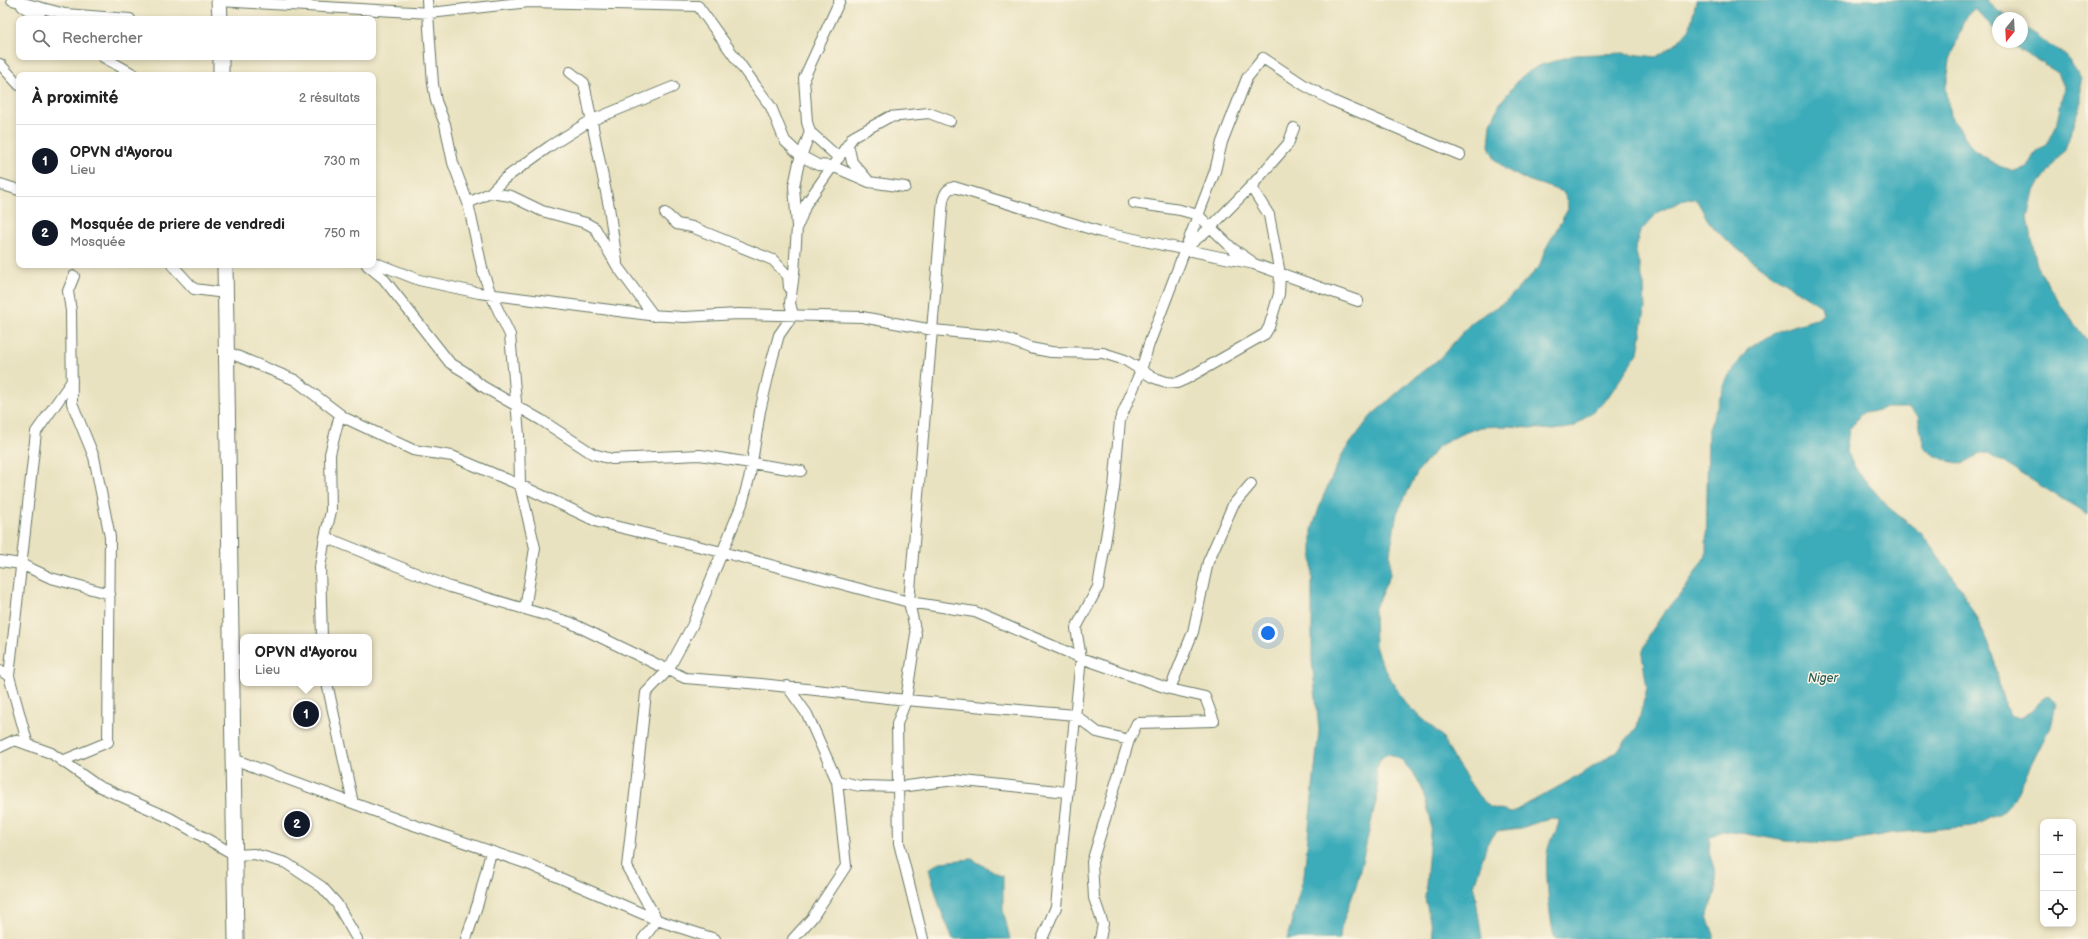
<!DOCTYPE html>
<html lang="fr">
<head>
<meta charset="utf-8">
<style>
  :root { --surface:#fff; --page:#f6f6f6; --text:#222; --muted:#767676; --line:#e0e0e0; --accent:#111827 }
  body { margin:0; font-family:"Balsamiq Sans",sans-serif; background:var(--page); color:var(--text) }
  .controls { position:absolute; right:12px; bottom:12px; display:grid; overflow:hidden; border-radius:8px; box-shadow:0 2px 6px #0003 }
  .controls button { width:36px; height:36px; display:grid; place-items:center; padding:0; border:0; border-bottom:1px solid var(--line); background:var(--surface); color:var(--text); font:20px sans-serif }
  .compass { position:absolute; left:1992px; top:12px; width:36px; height:36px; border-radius:50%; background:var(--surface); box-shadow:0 2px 6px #0003; rotate:198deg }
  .you { position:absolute; left:1268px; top:633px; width:14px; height:14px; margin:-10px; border:3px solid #fff; border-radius:50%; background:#1a73e8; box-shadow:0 0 0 6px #1a73e833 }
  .badge { display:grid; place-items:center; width:26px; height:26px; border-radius:50%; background:var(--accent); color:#fff; font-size:13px; font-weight:700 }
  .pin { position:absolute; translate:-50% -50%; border:2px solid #fff; box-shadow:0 1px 4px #0006 }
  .popup { position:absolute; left:240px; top:634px; width:132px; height:52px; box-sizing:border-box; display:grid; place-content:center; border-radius:8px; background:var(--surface); filter:drop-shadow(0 1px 3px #0005); font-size:13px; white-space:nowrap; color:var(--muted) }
  .popup b { font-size:15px; color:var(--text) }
  .popup::after { content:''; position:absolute; left:50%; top:100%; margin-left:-8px; border:8px solid transparent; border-top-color:var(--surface) }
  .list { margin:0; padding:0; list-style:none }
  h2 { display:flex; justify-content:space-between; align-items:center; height:52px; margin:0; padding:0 16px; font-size:17px }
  h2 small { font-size:13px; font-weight:400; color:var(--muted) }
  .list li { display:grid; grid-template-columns:26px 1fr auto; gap:12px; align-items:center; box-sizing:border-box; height:72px; padding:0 16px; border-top:1px solid var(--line) }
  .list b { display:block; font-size:15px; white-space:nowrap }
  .list p { margin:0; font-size:13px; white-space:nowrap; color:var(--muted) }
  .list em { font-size:13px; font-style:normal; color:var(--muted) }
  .icon { flex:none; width:22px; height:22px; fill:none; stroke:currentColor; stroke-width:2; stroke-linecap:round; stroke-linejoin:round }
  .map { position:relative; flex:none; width:2088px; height:939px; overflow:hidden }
  .search { position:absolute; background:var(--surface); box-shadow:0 2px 6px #0003; left:16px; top:16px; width:360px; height:44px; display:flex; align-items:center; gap:10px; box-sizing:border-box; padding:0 14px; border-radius:8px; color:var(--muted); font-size:15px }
  .panel { position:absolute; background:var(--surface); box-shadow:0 2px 6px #0003; left:16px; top:72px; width:360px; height:196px; border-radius:8px }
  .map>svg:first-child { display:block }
</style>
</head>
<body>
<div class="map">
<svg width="2088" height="939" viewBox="0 0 2088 939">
  <rect width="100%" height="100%" fill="#fcf5e5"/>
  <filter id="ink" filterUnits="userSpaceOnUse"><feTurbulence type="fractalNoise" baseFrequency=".025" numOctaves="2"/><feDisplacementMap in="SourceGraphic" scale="8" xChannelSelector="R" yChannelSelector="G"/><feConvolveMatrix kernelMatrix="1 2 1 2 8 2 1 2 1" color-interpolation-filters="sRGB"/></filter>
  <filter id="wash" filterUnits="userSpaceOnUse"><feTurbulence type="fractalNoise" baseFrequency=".012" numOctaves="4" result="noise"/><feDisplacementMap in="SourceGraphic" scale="16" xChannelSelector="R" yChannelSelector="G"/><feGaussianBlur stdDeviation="0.9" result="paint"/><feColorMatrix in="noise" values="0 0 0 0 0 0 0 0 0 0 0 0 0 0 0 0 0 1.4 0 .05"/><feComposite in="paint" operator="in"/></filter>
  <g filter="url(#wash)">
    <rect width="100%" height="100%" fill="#e9e2c0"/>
    <!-- water -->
    <path fill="#3dacba" stroke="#2e7477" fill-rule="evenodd" d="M1696,0H1986L1988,3L2011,18H1998V33L1975,9L1969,13L1963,23L1950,61L1946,88L1950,115L1974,150L1999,166L2015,171L2027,167L2035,153L2048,143L2056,127L2064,87L2058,73L2008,42H2022V25L2066,56L2081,79V105L2065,149L2034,191L2028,218L2037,267L2064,310L2088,342V515L1988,453C1974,454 1975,459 1965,462C1951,466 1935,455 1924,449L1918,416L1909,408H1887L1861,414L1849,430L1846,452L1858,472L1888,507L1922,534L1961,589L1987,639L1996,667L2000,690L2006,708L2012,717L2021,718C2031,712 2037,703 2048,696L2056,702L2052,723L2014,799L2002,812L1974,826L1893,833L1836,843L1785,841L1747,834L1722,831L1710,837L1709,852L1714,869L1716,889L1707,916L1714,935L1713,939H1555C1550,925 1545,870 1547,855C1548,841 1558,832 1559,820L1554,818L1547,819L1521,828L1497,831L1487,844L1474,886L1482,939H1434L1425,898L1431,820L1421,785L1402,760L1389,754L1384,756L1380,760L1376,769L1378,793L1357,883L1341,928L1340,939H1287L1304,875L1319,730L1312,660V530L1322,499L1343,453L1371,416L1415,377L1439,359L1472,322L1506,301L1539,267L1546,248L1568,209L1567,200L1563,192L1522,178L1505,169L1495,159L1489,146L1491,124L1500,103L1522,76L1538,66L1574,55L1623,53L1656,57L1676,44L1690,28ZM1688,198L1696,199L1710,224L1726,240L1760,267L1821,306L1823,313L1819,318L1780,330L1748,349L1727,378L1708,432L1706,555L1685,589L1663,614L1649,635L1642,654L1647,688L1637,727L1617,751L1585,772L1511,813L1490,807L1478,795L1456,762L1441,735L1405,703L1380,660L1375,646L1374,610L1390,575V553L1397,513L1418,471L1439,446L1459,435L1480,427L1509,426L1553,430L1574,427L1606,400L1638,353L1645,309L1644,286L1635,248L1640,232L1658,212Z
      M972,859L1003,877V910L1010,939H953L940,908L929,869L940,862Z"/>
  </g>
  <g filter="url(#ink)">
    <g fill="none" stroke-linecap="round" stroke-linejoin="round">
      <!-- minor casing -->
      <g stroke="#667765" stroke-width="12">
        <path id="minor" d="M12,0L65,14L130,19
          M427,0L433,84L436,101L445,124L453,163L468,203L483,272L491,295L510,335L519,435L520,485L535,548L525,609
          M219,1L430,13L529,2L698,6L771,107L785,141L801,156L818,165L832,166L869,182L905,187
          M22,6L42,19
          M103,57L135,75
          M0,64L19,85
          M570,72L584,83L609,207L617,262
          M810,132L839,158
          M848,144L852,162L867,179
          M0,184L19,190
          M490,193L511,196L542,211L586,223L595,228L617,266L654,316
          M468,203L490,193L504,179L550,146L590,121L673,87
          M1134,203L1180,210L1198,215L1233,249L1251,261
          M665,213L677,224L692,227L773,260L788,276L789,287
          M799,223L806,204L853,137L889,117L929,113L950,121
          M1186,248L1211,227L1255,182
          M373,262L419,280L479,293L649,315L684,317L738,314L862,317L933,330L999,336L1030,348L1051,352L1103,353L1125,360L1152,377L1166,382L1177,383L1186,379L1265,334L1269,327L1279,294L1280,274L1269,215L1253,190L1255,182L1288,144L1294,128
          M172,265L194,289L225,293
          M367,265L383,278L450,363L465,372L482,386L541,420L593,454L612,459L700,455L801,471
          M225,351L295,380L345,418L413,450L452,456L520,485L598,522L722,552L909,602L975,612L1081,658L1170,689
          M340,414L330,454L331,511L325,537L450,587L569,622L685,678L761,684L906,700L1075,715L1097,732L1129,740
          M0,561L21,564L51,578L110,594
          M322,637L320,567L325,537
          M0,670L9,676L28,745
          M9,676L36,432L72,381
          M327,683L353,803
          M787,686L807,714L837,781L846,866L812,918L793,939
          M0,747L15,740L51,753L98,786L170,818L235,855L254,854L286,863L322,887L337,904L357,939
          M233,759L399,820L528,864L657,920L715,939
          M62,761L108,742L110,537L94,457L72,403L71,311L68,291L74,276
          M837,781L860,786L899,787L955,780L1067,792
          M466,939L478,903L491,852
          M643,939L657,920L627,867L646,693L668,670L692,626L742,504L750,475L760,411L772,360L779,335L793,315L790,303L794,273L797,227L794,186L799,162L810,132L807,122L804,78L840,0
          M923,939L899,843L897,724L906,700L916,634L909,602L943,200C945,193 947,189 954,187L1101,232L1254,264L1358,301
          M1042,939L1056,907L1081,658L1076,628L1098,587L1114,488L1120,420L1141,370L1149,344L1215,171L1222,142L1247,78L1263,58L1304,85L1333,101L1460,155
          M1100,939L1103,924L1094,898L1092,862L1129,740L1137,723L1214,721L1205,697L1170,689L1193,632L1208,562L1233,505L1251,484"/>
      </g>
      <!-- primary casing -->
      <g stroke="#667765" stroke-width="17">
        <path id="primary" d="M219,0L220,19
          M221,57V75
          M225,265L236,939"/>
      </g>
      <!-- minor -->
      <use href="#minor" stroke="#fff" stroke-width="10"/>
      <!-- primary -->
      <use href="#primary" stroke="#fff" stroke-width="15"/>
    </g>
  </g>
  <g text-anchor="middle" stroke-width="3" stroke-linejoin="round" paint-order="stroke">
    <!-- water labels -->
    <g font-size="12" font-style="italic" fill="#285e5c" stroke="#fcf5e5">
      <text x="1823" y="682">Niger</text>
    </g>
  </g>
</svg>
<div class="controls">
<button>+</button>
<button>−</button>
<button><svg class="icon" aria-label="locate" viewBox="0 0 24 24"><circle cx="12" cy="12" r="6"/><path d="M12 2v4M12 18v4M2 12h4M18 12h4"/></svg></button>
</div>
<svg class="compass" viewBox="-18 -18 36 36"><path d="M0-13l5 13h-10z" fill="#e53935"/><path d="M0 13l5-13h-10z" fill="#767676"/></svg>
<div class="you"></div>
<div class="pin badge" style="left:306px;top:714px">1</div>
<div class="popup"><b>OPVN d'Ayorou</b>Lieu</div>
<div class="pin badge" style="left:297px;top:824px">2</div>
<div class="search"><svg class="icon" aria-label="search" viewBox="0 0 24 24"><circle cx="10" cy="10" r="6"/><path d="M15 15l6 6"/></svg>Rechercher</div>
<section class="panel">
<h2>À proximité<small>2 résultats</small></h2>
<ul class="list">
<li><span class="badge">1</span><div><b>OPVN d'Ayorou</b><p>Lieu</p></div><em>730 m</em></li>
<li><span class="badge">2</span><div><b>Mosquée de priere de vendredi</b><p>Mosquée</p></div><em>750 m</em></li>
</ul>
</section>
</div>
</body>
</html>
